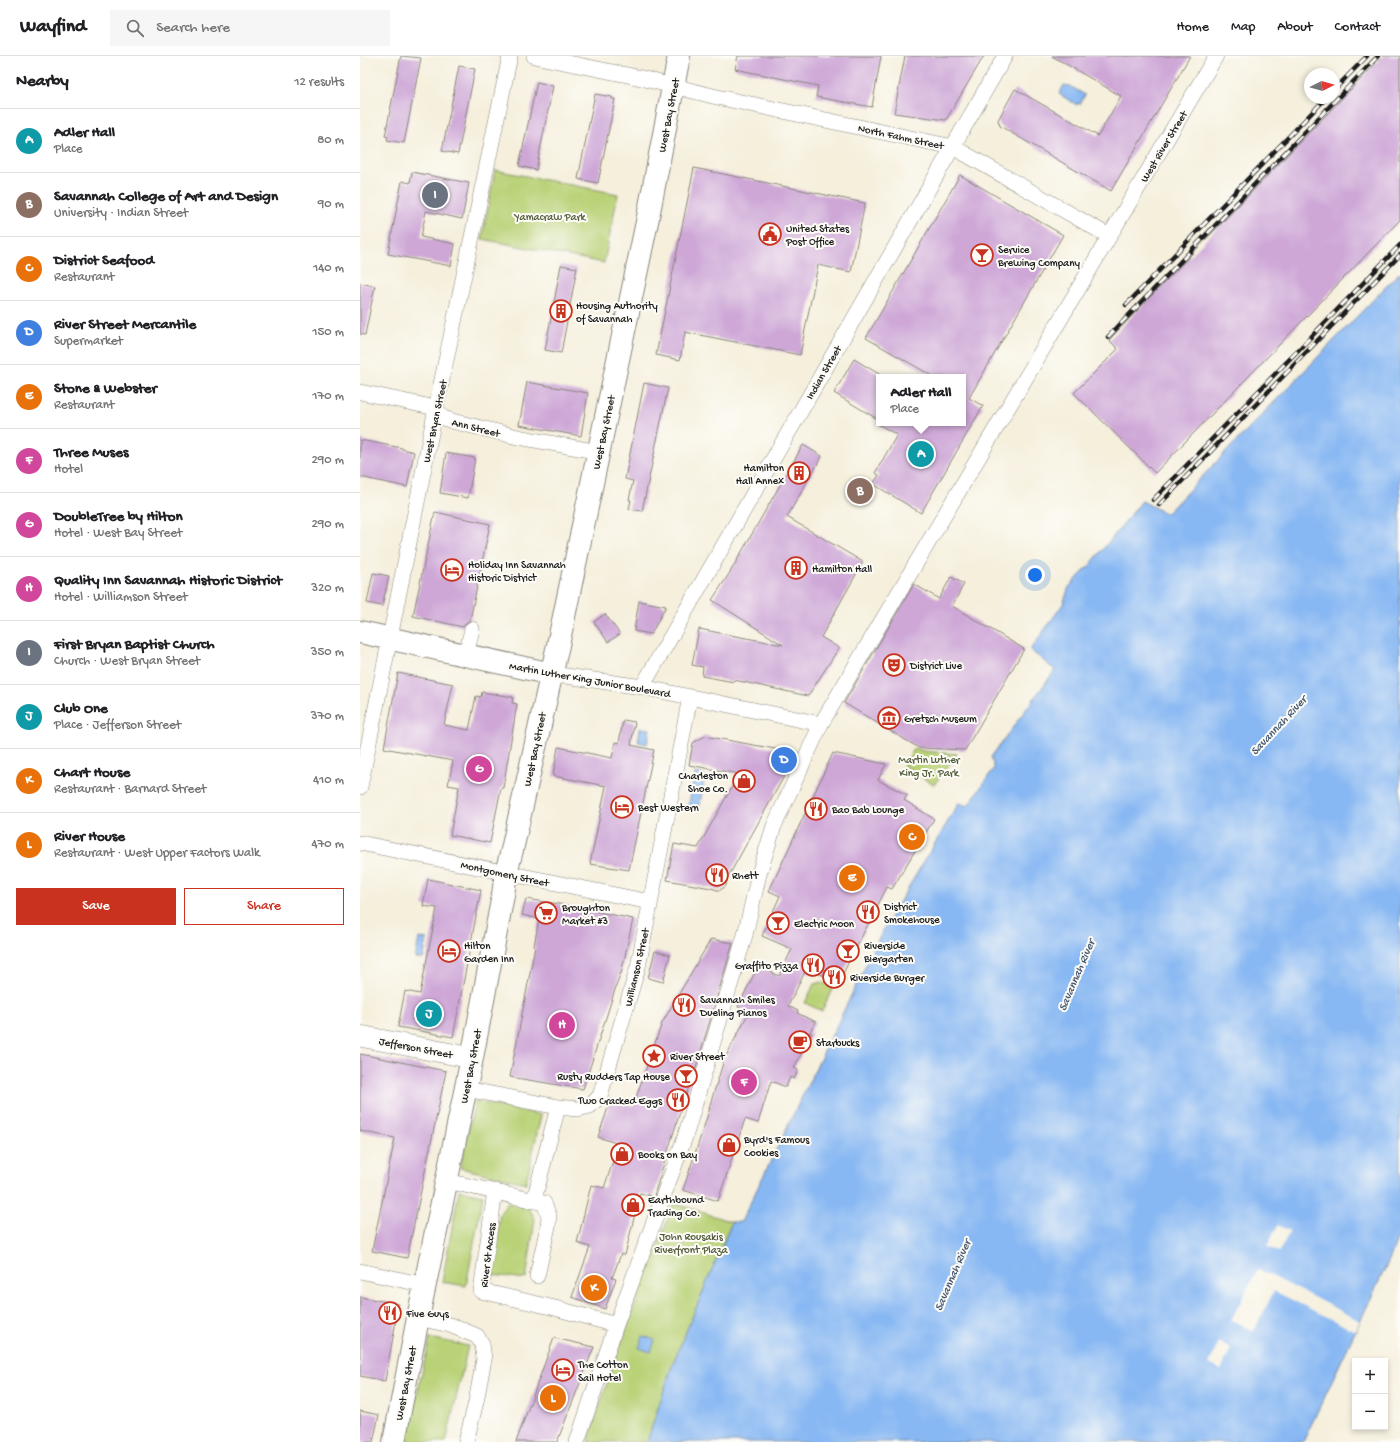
<!DOCTYPE html>
<html lang="en">
<head>
<meta charset="utf-8">
<style>
  :root { --surface:#fff; --page:#f6f6f6; --text:#202124; --muted:#757577; --line:#e0e0e0; --accent:#c8321e }
  body { margin:0; font-family:"Gochi Hand",sans-serif; background:var(--page); color:var(--text) }
  .controls { position:absolute; right:12px; bottom:12px; display:grid; overflow:hidden; border-radius:0px; box-shadow:0 2px 6px #0003 }
  .controls button { width:36px; height:36px; display:grid; place-items:center; padding:0; border:0; border-bottom:1px solid var(--line); background:var(--surface); color:var(--text); font:20px sans-serif }
  .compass { position:absolute; left:944px; top:12px; width:36px; height:36px; border-radius:50%; background:var(--surface); box-shadow:0 2px 6px #0003; rotate:84deg }
  .you { position:absolute; left:675px; top:519px; width:14px; height:14px; margin:-10px; border:3px solid #fff; border-radius:50%; background:#1a73e8; box-shadow:0 0 0 6px #1a73e833 }
  .badge { display:grid; place-items:center; width:26px; height:26px; border-radius:50%; background:var(--accent); color:#fff; font-size:13px; font-weight:700 }
  .pin { position:absolute; translate:-50% -50%; border:2px solid #fff; box-shadow:0 1px 4px #0006 }
  .popup { position:absolute; left:516px; top:318px; width:90px; height:52px; box-sizing:border-box; display:grid; place-content:center; border-radius:0px; background:var(--surface); filter:drop-shadow(0 1px 3px #0005); font-size:13px; white-space:nowrap; color:var(--muted) }
  .popup b { font-size:15px; color:var(--text) }
  .popup::after { content:''; position:absolute; left:50%; top:100%; margin-left:-8px; border:8px solid transparent; border-top-color:var(--surface) }
  .list { margin:0; padding:0; list-style:none }
  h2 { display:flex; justify-content:space-between; align-items:center; height:52px; margin:0; padding:0 16px; font-size:17px }
  h2 small { font-size:13px; font-weight:400; color:var(--muted) }
  .list li { display:grid; grid-template-columns:26px 1fr auto; gap:12px; align-items:center; box-sizing:border-box; height:64px; padding:0 16px; border-top:1px solid var(--line) }
  .list b { display:block; font-size:15px; white-space:nowrap }
  .list p { margin:0; font-size:13px; white-space:nowrap; color:var(--muted) }
  .list em { font-size:13px; font-style:normal; color:var(--muted) }
  .actions { display:flex; gap:8px; padding:12px 16px }
  .actions a { flex:1; padding:9px 0; border:1px solid var(--accent); border-radius:0px; text-align:center; font-size:14px; color:var(--accent) }
  .actions .main { background:var(--accent); color:#fff }
  .icon { flex:none; width:22px; height:22px; fill:none; stroke:currentColor; stroke-width:2; stroke-linecap:round; stroke-linejoin:round }
  .map { position:relative; flex:none; width:1040px; height:1386px; overflow:hidden }
  header { display:flex; align-items:center; gap:24px; box-sizing:border-box; height:56px; padding:0 20px; background:var(--surface); border-bottom:1px solid var(--line) }
  header strong { font-size:19px }
  nav { display:flex; gap:22px; margin-inline-start:auto; font-size:14px }
  .search { width:280px; height:36px; background:var(--page); display:flex; align-items:center; gap:10px; box-sizing:border-box; padding:0 14px; border-radius:0px; color:var(--muted); font-size:15px }
  main { display:flex }
  aside { flex:1; background:var(--surface) }
  .map>svg:first-child { display:block }
</style>
</head>
<body>
<header>
<strong>Wayfind</strong>
<div class="search"><svg class="icon" aria-label="search" viewBox="0 0 24 24"><circle cx="10" cy="10" r="6"/><path d="M15 15l6 6"/></svg>Search here</div>
<nav><a>Home</a><a>Map</a><a>About</a><a>Contact</a></nav>
</header>
<main>
<aside>
<h2>Nearby<small>12 results</small></h2>
<ul class="list">
<li><span class="badge" style="background:#0f9aa8">A</span><div><b>Adler Hall</b><p>Place</p></div><em>80 m</em></li>
<li><span class="badge" style="background:#8d6e63">B</span><div><b>Savannah College of Art and Design</b><p>University · Indian Street</p></div><em>90 m</em></li>
<li><span class="badge" style="background:#e8710a">C</span><div><b>District Seafood</b><p>Restaurant</p></div><em>140 m</em></li>
<li><span class="badge" style="background:#3f7fe0">D</span><div><b>River Street Mercantile</b><p>Supermarket</p></div><em>150 m</em></li>
<li><span class="badge" style="background:#e8710a">E</span><div><b>Stone &amp; Webster</b><p>Restaurant</p></div><em>170 m</em></li>
<li><span class="badge" style="background:#d1479c">F</span><div><b>Three Muses</b><p>Hotel</p></div><em>290 m</em></li>
<li><span class="badge" style="background:#d1479c">G</span><div><b>DoubleTree by Hilton</b><p>Hotel · West Bay Street</p></div><em>290 m</em></li>
<li><span class="badge" style="background:#d1479c">H</span><div><b>Quality Inn Savannah Historic District</b><p>Hotel · Williamson Street</p></div><em>320 m</em></li>
<li><span class="badge" style="background:#6b7280">I</span><div><b>First Bryan Baptist Church</b><p>Church · West Bryan Street</p></div><em>350 m</em></li>
<li><span class="badge" style="background:#0f9aa8">J</span><div><b>Club One</b><p>Place · Jefferson Street</p></div><em>370 m</em></li>
<li><span class="badge" style="background:#e8710a">K</span><div><b>Chart House</b><p>Restaurant · Barnard Street</p></div><em>410 m</em></li>
<li><span class="badge" style="background:#e8710a">L</span><div><b>River House</b><p>Restaurant · West Upper Factors Walk</p></div><em>470 m</em></li>
</ul>
<div class="actions"><a class="main">Save</a><a>Share</a></div>
</aside>
<div class="map">
<svg width="1040" height="1386" viewBox="0 0 1040 1386">
  <rect width="100%" height="100%" fill="#fdfcf7"/>
  <filter id="ink" filterUnits="userSpaceOnUse"><feTurbulence type="fractalNoise" baseFrequency=".025" numOctaves="2"/><feDisplacementMap in="SourceGraphic" scale="8" xChannelSelector="R" yChannelSelector="G"/><feConvolveMatrix kernelMatrix="1 2 1 2 8 2 1 2 1" color-interpolation-filters="sRGB"/></filter>
  <filter id="wash" filterUnits="userSpaceOnUse"><feTurbulence type="fractalNoise" baseFrequency=".012" numOctaves="4" result="noise"/><feDisplacementMap in="SourceGraphic" scale="16" xChannelSelector="R" yChannelSelector="G"/><feGaussianBlur stdDeviation="0.9" result="paint"/><feColorMatrix in="noise" values="0 0 0 0 0 0 0 0 0 0 0 0 0 0 0 0 0 1.4 0 .05"/><feComposite in="paint" operator="in"/></filter>
  <g filter="url(#wash)">
    <rect width="100%" height="100%" fill="#f5efdc"/>
    <!-- green -->
    <path fill="#b9d277" stroke="#6a774a" d="M135,114L258,138L244,207L122,183Z
      M555,692L564,695L597,698L574,729L543,709Z
      M462,926L473,931L462,955L445,947L454,928Z
      M115,1045L181,1059L166,1127L100,1112Z
      M99,1134L123,1139L106,1230L82,1226Z
      M148,1147L169,1152L175,1163L166,1223L132,1219L140,1157Z
      M314,1147L372,1166L313,1307L287,1386H228L250,1318L277,1243Z
      M70,1282L108,1290L86,1386H46Z"/>
    <!-- water -->
    <path fill="#88b8f3" stroke="#526a88" d="M704,29L710,30L725,39L720,48L717,47V49L699,38Z
      M1040,216V1177L1030,1202L943,1386H287L313,1307L372,1166H381L524,872L599,747L608,750L634,712L631,701L695,614L670,594L703,548L709,531L730,509L782,445L805,457H807Z
      M280,672L290,673L287,688L278,686Z
      M335,717L345,719L339,754L328,752Z
      M59,882L67,883L63,903L55,902Z
      M283,1280L295,1284L291,1296L279,1292Z"/>
    <!-- pier -->
    <path fill="#f5efdc" d="M918,1169L930,1175L919,1196L907,1190Z
      M898,1213L1000,1265L995,1275L914,1235L894,1275L871,1264Z
      M859,1286L871,1292L861,1314L849,1308Z"/>
    <g id="blocks">
      <!-- building -->
      <path fill="#cea7d7" d="M41,0L61,2L44,87L27,84L28,81L25,80Z
        M378,0H521L512,51L456,41L458,30L375,13Z
        M545,0H624L586,64L534,57Z
        M692,0H830L751,135L640,70L638,64L655,33L738,80L761,40Z
        M1023,0H1040V164L795,417L714,337L758,293L749,284Z
        M99,10L115,13L98,98L82,95Z
        M177,26L193,30L176,114L159,110Z
        M235,38L252,41V43H255L238,127L218,123Z
        M334,112L505,147L491,216L458,209L440,299L325,276L320,304L296,299Z
        M52,116L109,127L102,163L66,155L61,181L95,188L91,210L28,198L42,125L50,127Z
        M600,119L703,179L609,342L623,350L561,457L513,428L519,419L515,417L537,379L516,367H603V321H574L506,282Z
        M201,209L217,212L201,297L185,294Z
        M0,227L15,230L5,279L0,278Z
        M494,303L519,318V364L474,337Z
        M167,326L228,337L221,380L159,369Z
        M284,327L308,332L282,455L269,453L271,444H269L273,425L265,423Z
        M0,384L42,392V393L54,396L47,431L0,421Z
        M443,389L462,400L427,461L503,506L461,581L479,592L448,640L374,624V626L342,620L343,611L332,609L339,573L423,589L352,544L369,518Z
        M86,397L115,402L108,442L80,437Z
        M75,456L130,468L110,564L106,567L103,571L53,560Z
        M13,517L29,520L22,550L7,547Z
        M591,521L604,528L592,550L664,593L605,694L559,692L484,647L554,528L579,543Z
        M279,545L306,550L291,578L274,575Z
        M245,558L260,578L248,586L234,566Z
        M38,617L93,628L84,669L109,674L116,640L121,641L122,636L153,641L152,647L157,648L143,732H141L130,787L90,779L99,731L88,729L93,705L24,692Z
        M263,664L275,666L271,689L294,694L269,814L230,808L246,730L193,720L198,691L252,702L255,686L259,687Z
        M345,680L437,697L367,823L366,830L360,834H357L351,832L307,824L314,788L338,792L379,718L329,709L333,687Z
        M473,697L526,708L518,724L547,739L544,744L574,763L532,833L527,831L478,927L458,917L452,919L445,916L428,950L438,955L437,957L456,966L449,977H452L434,1012L438,1014L434,1023L430,1021L426,1031L411,1025L398,1067L385,1063L358,1145L323,1134L350,1052H349L364,1004L389,956L378,951L398,910L419,920L432,893L402,880L420,840L409,835Z
        M68,823L121,834L93,981L38,971L45,935L60,938L77,852L63,850Z
        M166,843L205,849L273,863L261,918H260L223,1033L150,1021L175,891L174,890L179,863L162,859Z
        M351,883L373,887L337,1008L320,1056L295,1136L294,1141L280,1137L265,1199L261,1198L252,1222L256,1223L245,1253L212,1241L230,1191L217,1187L231,1129L244,1132L259,1088L238,1081L251,1043L273,1050L302,967Z
        M295,895L310,899L303,926L288,922Z
        M0,998L86,1015L47,1202L12,1195L35,1082L0,1075Z
        M0,1241L39,1248L25,1325L0,1320Z
        M194,1282L234,1291L197,1386H156Z
        M0,1355L19,1359L13,1386H0Z"/>
    </g>
  </g>
  <g filter="url(#ink)">
    <use href="#blocks" fill-opacity="0" stroke="#88867c" stroke-width="1"/>
    <g fill="none" stroke-linecap="round" stroke-linejoin="round">
      <!-- street casing -->
      <g stroke="#88867c" stroke-width="16">
        <path id="street" d="M174,0L277,21L357,41L593,91L749,180
          M0,336L76,352L81,361L92,365L158,381L239,396
          M106,599L112,573
          M192,618L282,631L461,668
          M282,631L645,0
          M0,731L76,352L150,0
          M0,787L290,846
          M106,1033L198,1051L218,1053L230,1050L240,1040L278,911L330,641
          M87,1125L184,1147L189,1160L188,1170L177,1220
          M135,1135L121,1235L195,1252L256,1269
          M174,1144L198,1051
          M0,1215L65,1229
          M58,1262L90,1269L117,1280L122,1288L124,1303L116,1346L106,1386
          M217,1386L256,1269L325,1081L385,879L399,818L414,770L461,668L856,0"/>
      </g>
      <!-- secondary casing -->
      <g stroke="#88867c" stroke-width="22">
        <path id="secondary" d="M0,980L112,1002"/>
      </g>
      <!-- primary casing -->
      <g stroke="#88867c" stroke-width="24">
        <path id="primary" d="M0,576L192,618
          M34,1386L58,1262L112,1002L143,839L146,817L152,794L198,589L288,161L319,0"/>
      </g>
      <!-- street -->
      <use href="#street" stroke="#fff" stroke-width="15"/>
      <!-- secondary -->
      <use href="#secondary" stroke="#fff" stroke-width="21"/>
      <!-- primary -->
      <use href="#primary" stroke="#fff" stroke-width="22"/>
      <!-- rail casing -->
      <g stroke="#1c1c1c" stroke-width="4.5">
        <path id="rail" d="M974,34L1007,0
          M766,249L966,42
          M748,281L1018,0
          M793,444L1040,189
          M799,449L1040,199"/>
      </g>
      <!-- rail -->
      <use href="#rail" stroke="#fdfcf7" stroke-width="3" stroke-dasharray="9" stroke-linecap="butt"/>
    </g>
  </g>
  <!-- icons -->
  <defs>
    <g id="civic-ring" transform="scale(1.15)"><circle r="9.5" fill="#fdfcf7" stroke="#c8321e" stroke-width="1.5"/><path d="M-.6-6.5H3V-4.5H.6V-3L4-1V1h2V6H-6V1h2V-1L-.6-3ZM-1.2 2.5V6h2.4V2.5Z" fill="#c8321e"/></g>
    <g id="bar-ring" transform="scale(1.15)"><circle r="9.5" fill="#fdfcf7" stroke="#c8321e" stroke-width="1.5"/><path d="M-6-5H6L.8 .8V4.5H3.5V6h-7V4.5H-.8V.8Z" fill="#c8321e"/></g>
    <g id="building-ring" transform="scale(1.15)"><circle r="9.5" fill="#fdfcf7" stroke="#c8321e" stroke-width="1.5"/><path d="M-4-6H4V6H1V3H-1V6H-4ZM-2.5-4.3h1.7v1.8h-1.7ZM.8-4.3h1.7v1.8H.8ZM-2.5-1h1.7V.8h-1.7ZM.8-1h1.7V.8H.8Z" fill="#c8321e"/></g>
    <g id="hotel-ring" transform="scale(1.15)"><circle r="9.5" fill="#fdfcf7" stroke="#c8321e" stroke-width="1.5"/><path d="M-6-4.5h1.5V1H6V5H4.5V3h-9V5H-6ZM-4 0a1.8 1.8 0 1 1 3.6 0ZM.5 0V-2.5h3Q6-2.5 6 0Z" fill="#c8321e"/></g>
    <g id="theatre-ring" transform="scale(1.15)"><circle r="9.5" fill="#fdfcf7" stroke="#c8321e" stroke-width="1.5"/><path d="M-5-5.5Q0-4 5-5.5V0Q5 5 0 6Q-5 5-5 0ZM-3.3-2.5H-1v1.5H-3.3ZM1-2.5H3.3v1.5H1ZM-2.8 1Q0 5.5 2.8 1Z" fill="#c8321e"/></g>
    <g id="museum-ring" transform="scale(1.15)"><circle r="9.5" fill="#fdfcf7" stroke="#c8321e" stroke-width="1.5"/><path d="M0-6L6-3V-2H-6V-3ZM-5-1h2V3h-2ZM-1-1h2V3h-2ZM3-1h2V3H3ZM-6 4H6V6H-6Z" fill="#c8321e"/></g>
    <g id="shop-ring" transform="scale(1.15)"><circle r="9.5" fill="#fdfcf7" stroke="#c8321e" stroke-width="1.5"/><path d="M-5-2.5h2.3a2.7 3.5 0 0 1 5.4 0H5L5.5 6h-11ZM-1.5-2.5h3a1.5 2.3 0 0 0-3 0Z" fill="#c8321e"/></g>
    <g id="restaurant-ring" transform="scale(1.15)"><circle r="9.5" fill="#fdfcf7" stroke="#c8321e" stroke-width="1.5"/><path d="M-5-6h1v4h1v-4h1v4h1v-4h1v5L-1.5 .5V6h-2V.5L-5-1ZM5-6V6H3V1.5H1.5Q1.5-4 5-6Z" fill="#c8321e"/></g>
    <g id="supermarket-ring" transform="scale(1.15)"><circle r="9.5" fill="#fdfcf7" stroke="#c8321e" stroke-width="1.5"/><path d="M-6-5.5h2.5l.6 2H6L4.5 2H-2.5L-4.4-4H-6ZM-1.5 3.2a1.3 1.3 0 1 0 .1 0ZM3 3.2a1.3 1.3 0 1 0 .1 0Z" fill="#c8321e"/></g>
    <g id="cafe-ring" transform="scale(1.15)"><circle r="9.5" fill="#fdfcf7" stroke="#c8321e" stroke-width="1.5"/><path d="M-5.5-4.5H6V0H3Q3 3.5 0 3.5H-2.5Q-5.5 3.5-5.5 0ZM3-3.2v2h1.7v-2ZM-6 4.5H4V6H-6Z" fill="#c8321e"/></g>
    <g id="sight-ring" transform="scale(1.15)"><circle r="9.5" fill="#fdfcf7" stroke="#c8321e" stroke-width="1.5"/><path d="M0-6L1.8-2.2L6-1.7L2.9 1.2L3.7 5.4L0 3.3L-3.7 5.4L-2.9 1.2L-6-1.7L-1.8-2.2Z" fill="#c8321e"/></g>
  </defs>
  <g fill-rule="evenodd">
    <use href="#civic-ring" x="410" y="178"/>
    <use href="#bar-ring" x="622" y="199"/>
    <use href="#building-ring" x="201" y="255"/>
    <use href="#building-ring" x="439" y="417"/>
    <use href="#building-ring" x="436" y="512"/>
    <use href="#hotel-ring" x="92" y="514"/>
    <use href="#theatre-ring" x="534" y="609"/>
    <use href="#museum-ring" x="529" y="662"/>
    <use href="#shop-ring" x="384" y="725"/>
    <use href="#hotel-ring" x="262" y="751"/>
    <use href="#restaurant-ring" x="456" y="753"/>
    <use href="#restaurant-ring" x="357" y="819"/>
    <use href="#restaurant-ring" x="508" y="856"/>
    <use href="#supermarket-ring" x="186" y="857"/>
    <use href="#bar-ring" x="418" y="867"/>
    <use href="#hotel-ring" x="89" y="895"/>
    <use href="#bar-ring" x="488" y="895"/>
    <use href="#restaurant-ring" x="453" y="909"/>
    <use href="#restaurant-ring" x="474" y="921"/>
    <use href="#restaurant-ring" x="324" y="949"/>
    <use href="#cafe-ring" x="440" y="986"/>
    <use href="#sight-ring" x="294" y="1000"/>
    <use href="#bar-ring" x="326" y="1020"/>
    <use href="#restaurant-ring" x="318" y="1044"/>
    <use href="#shop-ring" x="369" y="1089"/>
    <use href="#shop-ring" x="262" y="1098"/>
    <use href="#shop-ring" x="273" y="1149"/>
    <use href="#restaurant-ring" x="30" y="1257"/>
    <use href="#hotel-ring" x="203" y="1314"/>
  </g>
  <g text-anchor="middle" stroke-width="4" stroke-linejoin="round" paint-order="stroke">
    <!-- street labels -->
    <g font-size="11" fill="#1c1c1c" stroke="#fdfcf7">
      <text transform="translate(308 59) rotate(-79)" y="4">West Bay Street</text>
      <text transform="translate(541 80) rotate(12)" y="4">North Fahm Street</text>
      <text transform="translate(803 90) rotate(-59)" y="4">West River Street</text>
      <text transform="translate(463 316) rotate(-60)" y="4">Indian Street</text>
      <text transform="translate(74 365) rotate(-78)" y="4">West Bryan Street</text>
      <text transform="translate(116 371) rotate(14)" y="4">Ann Street</text>
      <text transform="translate(243 376) rotate(-78)" y="4">West Bay Street</text>
      <text transform="translate(230 623) rotate(10)" y="4">Martin Luther King Junior Boulevard</text>
      <text transform="translate(174 693) rotate(-78)" y="4">West Bay Street</text>
      <text transform="translate(145 817) rotate(12)" y="4">Montgomery Street</text>
      <text transform="translate(276 911) rotate(-77)" y="4">Williamson Street</text>
      <text transform="translate(56 991) rotate(11)" y="4">Jefferson Street</text>
      <text transform="translate(110 1010) rotate(-79)" y="4">West Bay Street</text>
      <text transform="translate(127 1199) rotate(-83)" y="4">River St Access</text>
      <text transform="translate(45 1327) rotate(-79)" y="4">West Bay Street</text>
    </g>
    <!-- park labels -->
    <g font-size="11" fill="#535c3c" stroke="#fdfcf7">
      <text x="190" y="164">Yamacraw Park</text>
      <text x="569" y="707">Martin Luther<tspan x="569" dy="13">King Jr. Park</tspan></text>
      <text x="331" y="1184">John Rousakis<tspan x="331" dy="13">Riverfront Plaza</tspan></text>
    </g>
    <!-- poi labels -->
    <g font-size="11" fill="#1c1c1c" stroke="#fdfcf7" text-anchor="start">
      <text x="426" y="176">United States<tspan x="426" dy="13">Post Office</tspan></text>
      <text x="638" y="197">Service<tspan x="638" dy="13">Brewing Company</tspan></text>
      <text x="216" y="253">Housing Authority<tspan x="216" dy="13">of Savannah</tspan></text>
      <text x="424" y="415" text-anchor="end">Hamilton<tspan x="424" dy="13">Hall Annex</tspan></text>
      <text x="108" y="512">Holiday Inn Savannah<tspan x="108" dy="13">Historic District</tspan></text>
      <text x="452" y="516">Hamilton Hall</text>
      <text x="550" y="613">District Live</text>
      <text x="544" y="666">Gretsch Museum</text>
      <text x="368" y="723" text-anchor="end">Charleston<tspan x="368" dy="13">Shoe Co.</tspan></text>
      <text x="278" y="755">Best Western</text>
      <text x="472" y="757">Bao Bab Lounge</text>
      <text x="372" y="823">Rhett</text>
      <text x="524" y="854">District<tspan x="524" dy="13">Smokehouse</tspan></text>
      <text x="202" y="855">Broughton<tspan x="202" dy="13">Market #3</tspan></text>
      <text x="434" y="871">Electric Moon</text>
      <text x="104" y="893">Hilton<tspan x="104" dy="13">Garden Inn</tspan></text>
      <text x="504" y="893">Riverside<tspan x="504" dy="13">Biergarten</tspan></text>
      <text x="438" y="913" text-anchor="end">Graffito Pizza</text>
      <text x="490" y="925">Riverside Burger</text>
      <text x="340" y="947">Savannah Smiles<tspan x="340" dy="13">Dueling Pianos</tspan></text>
      <text x="456" y="990">Starbucks</text>
      <text x="310" y="1004">River Street</text>
      <text x="310" y="1024" text-anchor="end">Rusty Rudders Tap House</text>
      <text x="302" y="1048" text-anchor="end">Two Cracked Eggs</text>
      <text x="384" y="1087">Byrd's Famous<tspan x="384" dy="13">Cookies</tspan></text>
      <text x="278" y="1102">Books on Bay</text>
      <text x="288" y="1147">Earthbound<tspan x="288" dy="13">Trading Co.</tspan></text>
      <text x="46" y="1261">Five Guys</text>
      <text x="218" y="1312">The Cotton<tspan x="218" dy="13">Sail Hotel</tspan></text>
    </g>
    <!-- water labels -->
    <g font-size="12" font-style="italic" fill="#475a72" stroke="#fdfcf7">
      <text transform="translate(918 669) rotate(-47)" y="4">Savannah River</text>
      <text transform="translate(716 919) rotate(-67)" y="4">Savannah River</text>
      <text transform="translate(592 1219) rotate(-67)" y="4">Savannah River</text>
    </g>
  </g>
</svg>
<div class="controls">
<button>+</button>
<button>−</button>
</div>
<svg class="compass" viewBox="-18 -18 36 36"><path d="M0-13l5 13h-10z" fill="#e53935"/><path d="M0 13l5-13h-10z" fill="#757577"/></svg>
<div class="you"></div>
<div class="pin badge" style="left:561px;top:398px;background:#0f9aa8">A</div>
<div class="popup"><b>Adler Hall</b>Place</div>
<div class="pin badge" style="left:500px;top:435px;background:#8d6e63">B</div>
<div class="pin badge" style="left:552px;top:781px;background:#e8710a">C</div>
<div class="pin badge" style="left:424px;top:704px;background:#3f7fe0">D</div>
<div class="pin badge" style="left:492px;top:822px;background:#e8710a">E</div>
<div class="pin badge" style="left:384px;top:1026px;background:#d1479c">F</div>
<div class="pin badge" style="left:119px;top:713px;background:#d1479c">G</div>
<div class="pin badge" style="left:202px;top:969px;background:#d1479c">H</div>
<div class="pin badge" style="left:75px;top:139px;background:#6b7280">I</div>
<div class="pin badge" style="left:69px;top:958px;background:#0f9aa8">J</div>
<div class="pin badge" style="left:234px;top:1232px;background:#e8710a">K</div>
<div class="pin badge" style="left:193px;top:1342px;background:#e8710a">L</div>
</div>
</main>
</body>
</html>
